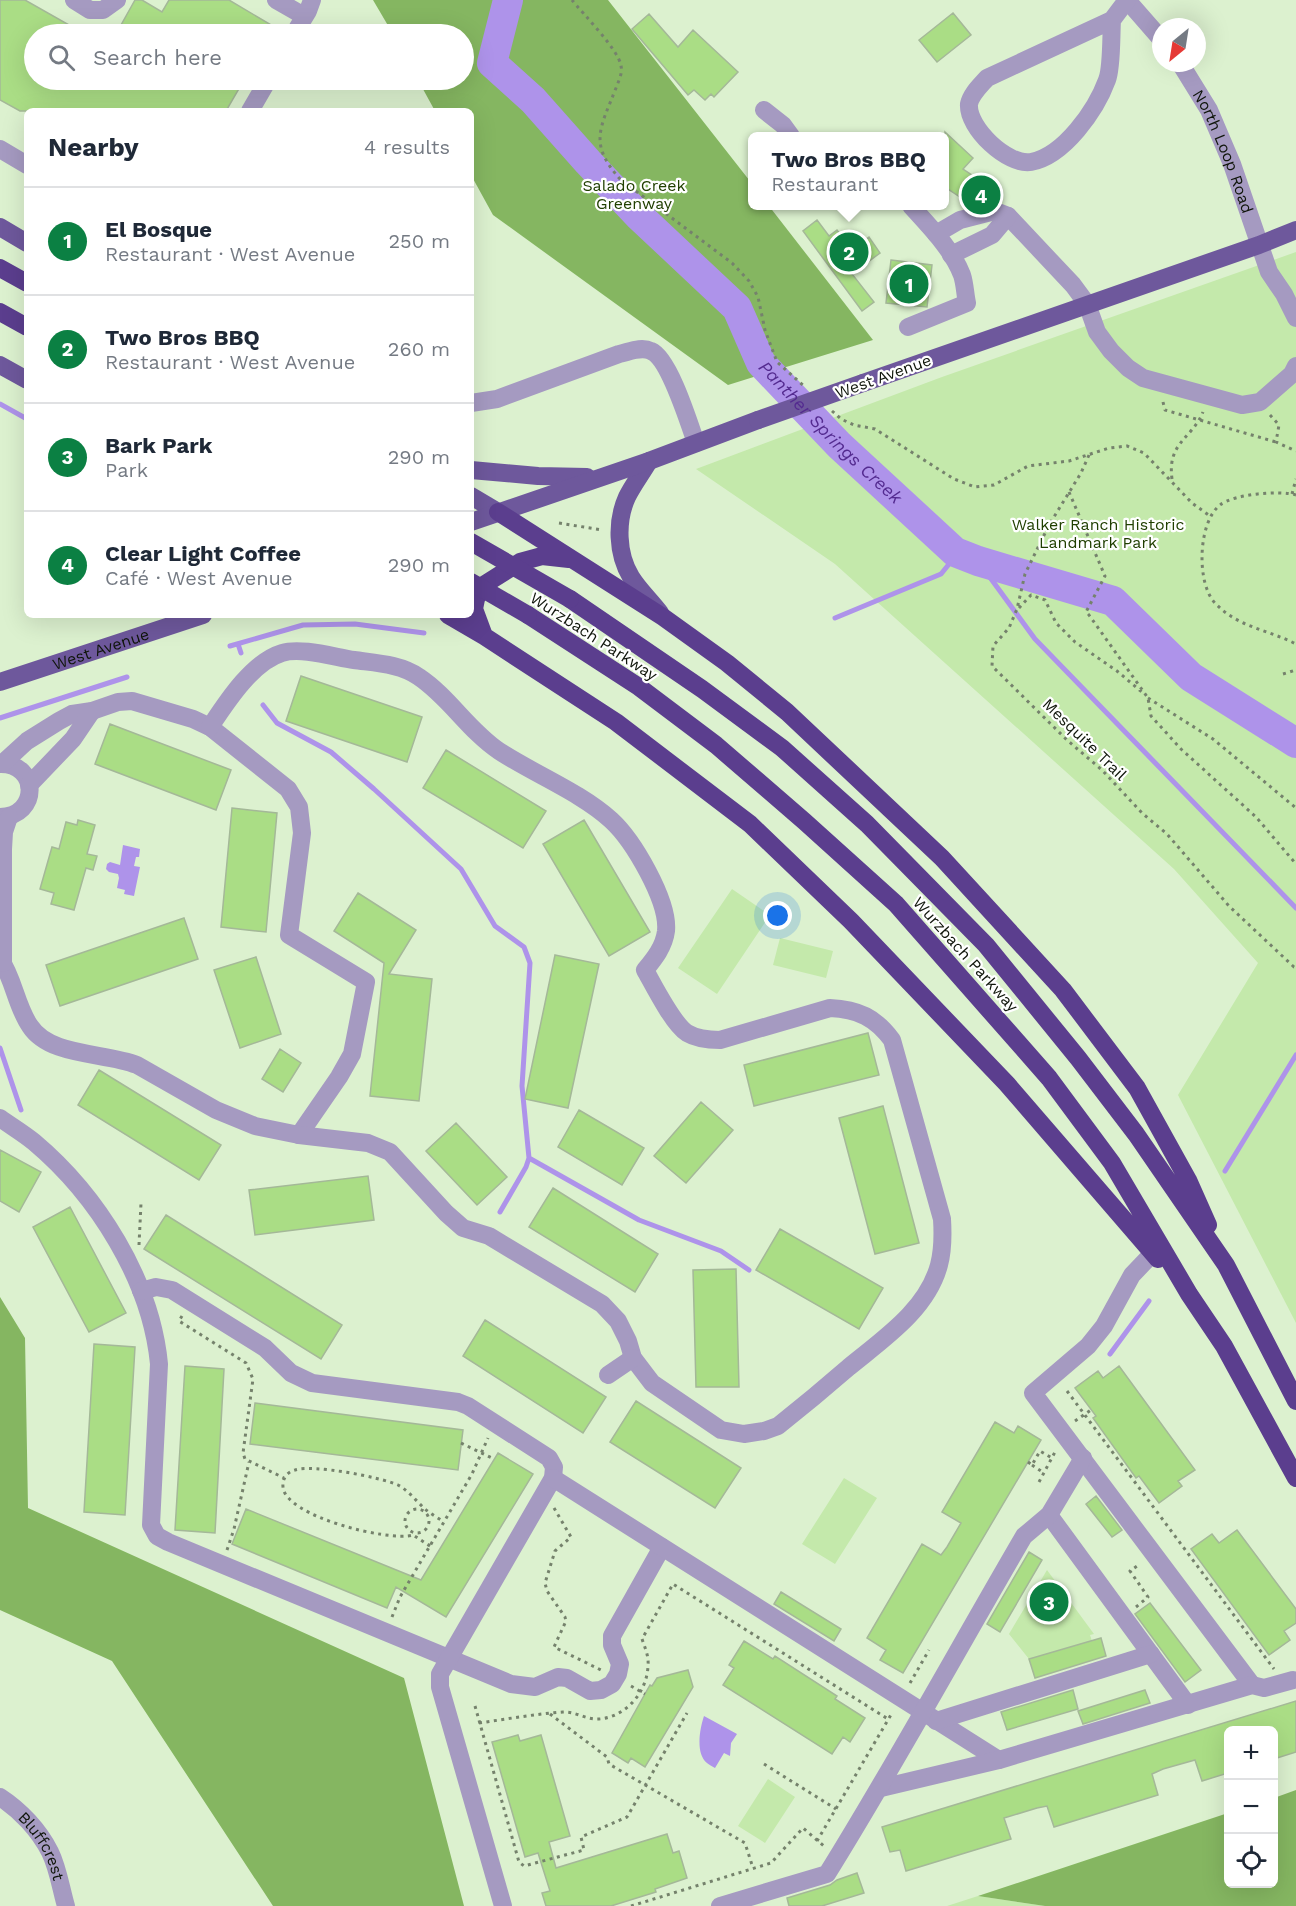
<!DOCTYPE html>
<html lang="en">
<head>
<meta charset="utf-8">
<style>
  :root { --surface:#fff; --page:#f6f6f7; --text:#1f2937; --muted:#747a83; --line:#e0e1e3; --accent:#0b8043 }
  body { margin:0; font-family:"Work Sans",sans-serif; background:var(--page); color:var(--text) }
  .controls { position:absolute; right:18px; bottom:18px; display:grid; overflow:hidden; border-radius:9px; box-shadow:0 6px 24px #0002 }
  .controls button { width:54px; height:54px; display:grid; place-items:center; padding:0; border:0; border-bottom:2px solid var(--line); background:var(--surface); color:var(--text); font:30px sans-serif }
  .compass { position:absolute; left:1152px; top:18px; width:54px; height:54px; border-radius:50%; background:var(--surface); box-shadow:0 6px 24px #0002; rotate:210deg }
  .you { position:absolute; left:778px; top:916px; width:21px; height:21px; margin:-15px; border:4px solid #fff; border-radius:50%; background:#1a73e8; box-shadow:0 0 0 9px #1a73e833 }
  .badge { display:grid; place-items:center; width:39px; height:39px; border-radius:50%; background:var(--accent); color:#fff; font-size:20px; font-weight:700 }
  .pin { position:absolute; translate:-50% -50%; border:3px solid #fff; box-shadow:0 2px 6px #0006 }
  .popup { position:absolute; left:748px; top:132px; width:201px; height:78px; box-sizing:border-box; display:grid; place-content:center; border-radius:9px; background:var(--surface); filter:drop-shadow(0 2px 4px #0005); font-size:20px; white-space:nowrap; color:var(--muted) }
  .popup b { font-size:22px; color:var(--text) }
  .popup::after { content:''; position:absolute; left:50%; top:100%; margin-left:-12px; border:12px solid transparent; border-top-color:var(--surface) }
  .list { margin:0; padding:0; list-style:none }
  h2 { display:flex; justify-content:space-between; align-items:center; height:78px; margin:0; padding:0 24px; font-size:26px }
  h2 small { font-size:20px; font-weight:400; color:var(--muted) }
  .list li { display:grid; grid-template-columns:39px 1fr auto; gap:18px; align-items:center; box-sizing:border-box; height:108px; padding:0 24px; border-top:2px solid var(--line) }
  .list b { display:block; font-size:22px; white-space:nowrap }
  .list p { margin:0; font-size:20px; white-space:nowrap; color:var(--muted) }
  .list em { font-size:20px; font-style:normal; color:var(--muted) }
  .icon { flex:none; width:33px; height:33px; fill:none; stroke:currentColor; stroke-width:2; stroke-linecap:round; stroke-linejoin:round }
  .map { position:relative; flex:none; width:1296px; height:1906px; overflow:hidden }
  .search { position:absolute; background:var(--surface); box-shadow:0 6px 24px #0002; left:24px; top:24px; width:450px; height:66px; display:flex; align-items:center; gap:15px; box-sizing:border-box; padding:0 21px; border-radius:33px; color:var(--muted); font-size:22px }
  .panel { position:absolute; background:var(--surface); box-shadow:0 6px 24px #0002; left:24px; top:108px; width:450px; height:510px; border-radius:9px }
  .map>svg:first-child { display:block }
</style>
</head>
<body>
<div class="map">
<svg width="1296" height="1906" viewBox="0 0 1296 1906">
  <rect width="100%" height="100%" fill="#dcf1cf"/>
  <!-- green -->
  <path fill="#c4e9ab" d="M1296,252V1323L1178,1095L1258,963L1174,869L835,564L696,469L942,377Z
    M732,889L770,915L717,994L678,968Z
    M780,938L833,951L826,978L773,965Z
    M844,1478L877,1498L835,1564L802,1544Z
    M1047,1570L1094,1634L1090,1635L1092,1641L1029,1659L1009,1634Z
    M768,1779L795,1797L765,1843L738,1826Z
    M978,1896L1045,1906H947Z"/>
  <!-- forest -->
  <path fill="#85b661" d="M373,0H608L753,185V206H769L873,340L728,385L493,215L471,175V111H435L418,80H464V34H393Z
    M0,1297L25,1338L28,1508L404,1678L464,1906H273L112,1661L0,1610Z
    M1296,1790V1906H1045L978,1896L1228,1813V1884H1274V1798Z"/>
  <!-- water -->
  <path fill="#ae93ea" d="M123,845L140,849L139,857H136L134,866L140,867L134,896L124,894L125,890L117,888L119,878L118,874L109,872L106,869L107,864L110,862L120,865Z
    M704,1716L737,1734L731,1743L730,1756L724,1753L715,1768C712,1766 709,1765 707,1763C695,1753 700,1728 704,1716Z"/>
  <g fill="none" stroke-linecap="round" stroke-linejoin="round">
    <!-- stream -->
    <path stroke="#ae93ea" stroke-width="5" d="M0,404L27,419
      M978,561L1035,639L1296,908
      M835,618L941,574L958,553
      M238,644L241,653
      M230,646L303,625L355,624L424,633
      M263,705L277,723L331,752L374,789L461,869L495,926L524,947L530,963L522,1086L529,1158L639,1220L721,1251L749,1270
      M0,718L127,677
      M0,1048L21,1110
      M1225,1171L1296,1055
      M500,1212L526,1167L529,1158
      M1110,1354L1149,1301"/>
    <!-- river -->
    <path stroke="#ae93ea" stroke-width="30" id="s1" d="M508,0L492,63L533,100L588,162L638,215L737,308L761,363L839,445L955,552L978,561L1113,601L1191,677L1296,743"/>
  </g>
  <!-- building -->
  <path fill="#aadd85" stroke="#a4b898" stroke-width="1.5" d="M0,0H25L85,34H34V80H244L226,111H20L0,100Z
    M135,0H142L162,12L169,0H229L283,32V34H116Z
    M953,13L971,35L937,62L919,40Z
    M649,14L678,47L693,30L738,72L714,97L711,94L705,100L694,90L688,95L632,29Z
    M945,132L973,158L963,169L996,191L989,201L972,205L945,187Z
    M817,220L829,236L837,230L852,250L869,237L880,253L852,274L874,302L862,311L803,231Z
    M891,260L932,265L927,307L886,303Z
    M301,676L422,717L407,762L286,721Z
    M110,724L231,770L216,810L95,764Z
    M446,750L546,811L523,848L423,788Z
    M232,808L277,813L266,932L221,927Z
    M78,820L95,825L87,854L97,856L93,870L86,868L74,910L51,904L54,893L40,889L52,847L59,849L66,822L77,825Z
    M584,820L650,932L609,956L543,844Z
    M358,893L416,930L389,974L432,979L419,1101L370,1096L384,963L334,931Z
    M184,918L198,959L60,1006L46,965Z
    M555,955L599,964L568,1108L525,1099Z
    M256,957L281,1034L240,1048L214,970Z
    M868,1033L879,1075L754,1106L744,1065Z
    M280,1049L301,1063L283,1092L262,1079Z
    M99,1070L221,1145L199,1180L78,1105Z
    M701,1102L733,1130L686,1183L654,1156Z
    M883,1106L919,1243L875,1254L839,1118Z
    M579,1110L644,1148L622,1185L558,1147Z
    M456,1123L507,1177L477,1205L426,1151Z
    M0,1150L41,1172L19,1212L0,1201Z
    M368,1176L374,1220L255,1235L249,1190Z
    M553,1188L658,1254L635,1292L529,1227Z
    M70,1207L126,1313L89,1332L33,1227Z
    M166,1215L342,1325L321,1359L144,1249Z
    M780,1229L883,1288L859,1329L756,1270Z
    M736,1269L739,1387H696L693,1270Z
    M485,1320L606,1397L583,1433L463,1356Z
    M94,1344L135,1347L125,1515L84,1512Z
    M185,1366L224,1369L215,1533L175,1530Z
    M1119,1366L1195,1470L1178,1481L1182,1486L1159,1503L1139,1476L1136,1478L1093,1418L1096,1416L1075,1388L1098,1371L1103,1378Z
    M636,1401L741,1468L715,1508L610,1442Z
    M255,1403L463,1430L458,1470L250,1444Z
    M995,1422L1014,1433L1018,1426L1041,1440L903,1673L880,1660L886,1650L867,1638L922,1544L941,1555L947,1547L961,1523L942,1512Z
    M498,1453L533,1474L446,1617L396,1587L387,1608L232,1544L246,1509L421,1580Z
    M1096,1496L1122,1530L1112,1537L1086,1504Z
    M1237,1530L1296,1609V1623L1284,1631L1290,1640L1269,1655L1191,1549L1212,1534L1219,1543Z
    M1029,1552L1042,1560L1000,1632L987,1624Z
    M781,1592L841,1629L834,1641L774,1604Z
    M1150,1603L1201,1670L1185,1682L1135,1614Z
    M1101,1638L1106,1656L1035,1678L1029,1659Z
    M744,1641L773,1659L775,1656L837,1696L835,1699L865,1718L850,1742L843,1737L832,1754L723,1685L734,1668L729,1665Z
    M688,1670L693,1687L645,1767L631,1758L628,1763L612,1753L650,1685L652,1686L657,1678Z
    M1073,1690L1078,1709L1007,1730L1001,1712Z
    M1145,1690L1150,1703L1083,1724L1078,1711Z
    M1296,1701V1752L1274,1759V1731H1228V1773L1202,1781L1195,1760L1163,1769L1152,1774L1158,1795L1054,1827L1047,1806L1037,1808L1004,1818L1011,1839L906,1871L900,1850L890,1852L882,1827Z
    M518,1735L520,1741L541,1735L570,1836L549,1842L556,1868L667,1834L673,1853L679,1851L687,1878L655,1889L656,1892L611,1906H546L542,1893L550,1891L538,1853L525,1857L492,1742Z
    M857,1873L864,1893L822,1906H789L787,1898L830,1885L837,1880Z"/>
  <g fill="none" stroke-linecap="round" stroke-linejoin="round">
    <!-- path -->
    <path stroke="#75826c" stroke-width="3" stroke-dasharray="3 4.5" stroke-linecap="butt" d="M572,0C583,14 619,50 621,66C623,73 618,82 616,88C600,129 588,144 621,180L732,263L749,281L758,297L765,330L777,362L805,387
      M1163,402L1165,410L1276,442
      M832,411L841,419L854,425L875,429L954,479L975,487L994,485L1028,466L1069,461L1109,448L1127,446L1144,453L1192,503L1210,516
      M1270,415L1279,425L1276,442L1296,451
      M1089,455L1081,473L1049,525L1025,574L1017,609L1009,628L993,646L992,666L1067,740L1102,770L1142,813L1167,834L1229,906L1294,967H1296
      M1172,479C1167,442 1192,439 1203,412
      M1069,492L1105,576L1086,612L1089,615L1148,698L1151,716L1181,749L1256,817L1296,864
      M1292,494L1296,479
      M1296,495C1279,490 1234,494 1220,505C1198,522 1196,583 1215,603C1237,627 1269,630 1296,644
      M559,523L602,530
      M1019,608L1031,595L1045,600L1056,623L1075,642L1117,671L1143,693
      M1283,674L1296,670
      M1148,698L1213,739L1296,808
      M139,1245L141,1203
      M182,1316L179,1321L246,1363L253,1379L243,1453L245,1459L284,1478
      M1067,1391L1274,1669
      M1075,1421L1091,1410
      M461,1443L494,1459
      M1028,1462L1032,1465L1040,1451L1052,1458
      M1032,1465L1044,1473
      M1039,1482L1055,1452
      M554,1508L571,1537L555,1551L545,1583L547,1591L565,1617L566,1621L554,1647L601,1670
      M405 1521a12 12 0 1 1 24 0a12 12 0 1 1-24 0Z
      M430,1546L413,1535C388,1542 285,1516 283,1487C282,1479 287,1472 295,1470C312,1464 380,1477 398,1485C409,1491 416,1501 425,1509C431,1514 438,1518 444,1522
      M227,1550L234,1529L249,1462
      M1136,1607L1148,1597L1130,1571L1140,1564
      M392,1617L400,1597L472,1474L488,1438
      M910,1683L929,1650
      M631,1686L645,1694
      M475,1706L519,1862L524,1866L584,1850L581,1837L627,1817L687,1713
      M550,1714L607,1757L609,1764L745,1843L753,1868
      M479,1723C507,1719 535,1714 563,1712C575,1711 586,1720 599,1719C626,1717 647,1692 648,1666C649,1656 645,1648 642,1639L673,1584L888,1719
      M764,1764L836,1809
      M817,1841L892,1713
      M631,1906L771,1863L803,1828L825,1847"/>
    <!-- minor -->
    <g stroke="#a59ac1" stroke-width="18">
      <path d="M74,0L90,10H103L117,0"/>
      <path d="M276,0L304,16"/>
      <path d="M1127,0L1161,39"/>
      <path d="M1112,20C1111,35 1112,68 1107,80C1096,110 1064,156 1031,162C1008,166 967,128 969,104C971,94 980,86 987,78L1112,20L1127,0"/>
      <path d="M294,34L308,11L312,0"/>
      <path id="s2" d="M1180,63L1209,110L1232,164L1269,272L1284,294L1296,318"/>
      <path d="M764,110L783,125L791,136"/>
      <path d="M250,111L268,80"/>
      <path d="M0,149L27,165"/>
      <path d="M936,234L960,220L995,211L1008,216L1073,285L1087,304L1097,332L1111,351L1128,368L1143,378L1242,405L1260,402L1292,374L1296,366"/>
      <path d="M951,255L992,235L1008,216"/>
      <path d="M908,327L967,303C965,294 965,284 962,275C952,249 930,227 911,206"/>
      <path d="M471,403L497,399L619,354C629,352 641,346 651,351C669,358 689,423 696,443"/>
      <path d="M0,764C39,763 40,816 0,817"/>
      <path d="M2,764L27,741L59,721L72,714L92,711L118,702L132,701L193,719L210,727L288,789L299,807L302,833L289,935L366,982L352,1054L339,1077L299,1135"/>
      <path d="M29,785L73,739L92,711"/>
      <path d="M0,959C14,979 16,1006 30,1026C50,1057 105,1052 137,1065L216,1110L255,1126L299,1135L368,1143L390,1152L446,1213L463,1228L489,1236L602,1304L618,1321L628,1341L633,1358L652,1383L721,1430L744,1434L764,1431L778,1426C802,1407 826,1387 849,1367C883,1339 927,1310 939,1265C943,1250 943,1235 942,1219L892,1040C876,1018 858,1009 830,1008L720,1040C709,1040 697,1039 687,1033C673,1024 654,986 645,970C654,959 664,947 666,931C669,901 633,840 611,820C580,792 534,774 499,751C468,730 449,697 419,677C401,664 375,663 354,660C334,657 301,647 282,653C252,662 226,703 210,727"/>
      <path d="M3,963V849L4,832L9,817"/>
      <path d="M0,1118C11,1126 23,1133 34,1142C97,1195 151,1280 159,1364L151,1525L157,1536L168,1542L511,1684L535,1687L558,1677L567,1678L590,1691L601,1690L612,1684L618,1674L620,1664L612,1645V1636L662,1547"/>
      <path d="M1153,1253L1132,1275L1104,1326L1088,1346L1033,1393L1252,1685"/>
      <path d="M141,1291L156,1287L172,1290L265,1348L291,1373L312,1383L458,1402L468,1406L549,1458L554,1467L553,1478L440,1674V1687L503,1906"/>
      <path d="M608,1375L633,1358"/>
      <path d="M553,1478L999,1760"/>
      <path d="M1049,1515L1188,1705"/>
      <path d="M936,1721L1151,1654"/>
      <path d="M881,1788L999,1760L1252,1685L1264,1688L1293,1680"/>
      <path id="s3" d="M0,1797C20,1810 39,1830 50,1852C58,1868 61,1889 66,1906"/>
      <path d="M720,1906L827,1874C896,1763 958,1649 1024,1536L1049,1515L1083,1458"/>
    </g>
    <!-- major -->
    <g stroke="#6e589c" stroke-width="18">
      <path d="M0,227L27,243"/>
      <path d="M0,365L27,380"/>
      <path d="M863,383L1259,245L1296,230"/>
      <path d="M649,461C642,473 633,485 627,497C616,521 617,554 631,577C639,590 651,601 660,613"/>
      <path d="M471,470L538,476L587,477"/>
      <path d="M471,496L498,512"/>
      <path d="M471,522L649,461L758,420"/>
      <path id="s4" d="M0,682L203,615"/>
    </g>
    <!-- highway -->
    <path stroke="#5b3e8e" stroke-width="18" d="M0,268L27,283
      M0,312L27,327
      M498,512L663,617L727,663L787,712L942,858L1063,990L1137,1088L1188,1180L1208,1225
      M570,599L702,689L782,748L867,824L986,945L1078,1058L1136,1134L1226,1265L1296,1401
      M448,615L484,636L616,722L750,824L851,921L1007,1084L1158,1259
      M528,615L639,687L716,745L804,821L896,904L1049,1078L1112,1163L1189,1294L1224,1346L1296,1478
      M484,636L474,609L476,599L482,586L520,562L542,556L569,559"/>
    <!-- major-bridge -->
    <path stroke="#6e589c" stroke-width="18" d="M758,420L863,383"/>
    <!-- highway-bridge -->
    <path stroke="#5b3e8e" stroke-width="18" d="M471,542L570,599
      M471,582L528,615"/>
  </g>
  <g text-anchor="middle" stroke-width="4.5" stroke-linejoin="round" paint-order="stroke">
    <!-- street labels -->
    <g font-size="16" fill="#0f150a" stroke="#fff">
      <text dy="6" stroke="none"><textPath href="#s2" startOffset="99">North Loop Road</textPath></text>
      <text transform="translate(883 376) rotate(-20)" y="6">West Avenue</text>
      <text transform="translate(594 636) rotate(33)" y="6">Wurzbach Parkway</text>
      <text dy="6" stroke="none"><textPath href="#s4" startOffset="106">West Avenue</textPath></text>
      <text transform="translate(1085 739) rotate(44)" y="6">Mesquite Trail</text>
      <text transform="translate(966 954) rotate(48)" y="6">Wurzbach Parkway</text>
      <text dy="6" stroke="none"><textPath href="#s3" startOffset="66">Bluffcrest</textPath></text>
    </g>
    <!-- park labels -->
    <g font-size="16" fill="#203f00" stroke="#fff">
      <text x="634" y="191">Salado Creek<tspan x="634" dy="18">Greenway</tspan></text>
      <text x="1098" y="530">Walker Ranch Historic<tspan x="1098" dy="18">Landmark Park</tspan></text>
    </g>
    <!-- water labels -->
    <g font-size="18" font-style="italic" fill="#542b90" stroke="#fff">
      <text dy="6" stroke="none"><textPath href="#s1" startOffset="570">Panther Springs Creek</textPath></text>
    </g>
  </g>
</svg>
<div class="controls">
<button>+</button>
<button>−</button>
<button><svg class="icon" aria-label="locate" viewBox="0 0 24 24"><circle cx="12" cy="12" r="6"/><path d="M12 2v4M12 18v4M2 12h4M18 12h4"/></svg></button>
</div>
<svg class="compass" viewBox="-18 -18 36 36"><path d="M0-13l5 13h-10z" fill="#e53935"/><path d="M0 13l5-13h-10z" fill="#747a83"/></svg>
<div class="you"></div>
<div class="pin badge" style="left:909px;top:284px">1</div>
<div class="pin badge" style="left:849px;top:252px">2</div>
<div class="popup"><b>Two Bros BBQ</b>Restaurant</div>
<div class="pin badge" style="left:1049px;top:1602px">3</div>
<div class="pin badge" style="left:981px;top:195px">4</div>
<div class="search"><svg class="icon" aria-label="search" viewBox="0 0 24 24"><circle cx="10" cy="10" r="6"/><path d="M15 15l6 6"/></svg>Search here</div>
<section class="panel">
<h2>Nearby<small>4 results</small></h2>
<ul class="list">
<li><span class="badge">1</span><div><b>El Bosque</b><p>Restaurant · West Avenue</p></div><em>250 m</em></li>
<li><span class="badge">2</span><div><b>Two Bros BBQ</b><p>Restaurant · West Avenue</p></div><em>260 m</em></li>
<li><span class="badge">3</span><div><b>Bark Park</b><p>Park</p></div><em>290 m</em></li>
<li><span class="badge">4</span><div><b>Clear Light Coffee</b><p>Café · West Avenue</p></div><em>290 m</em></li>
</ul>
</section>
</div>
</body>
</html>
